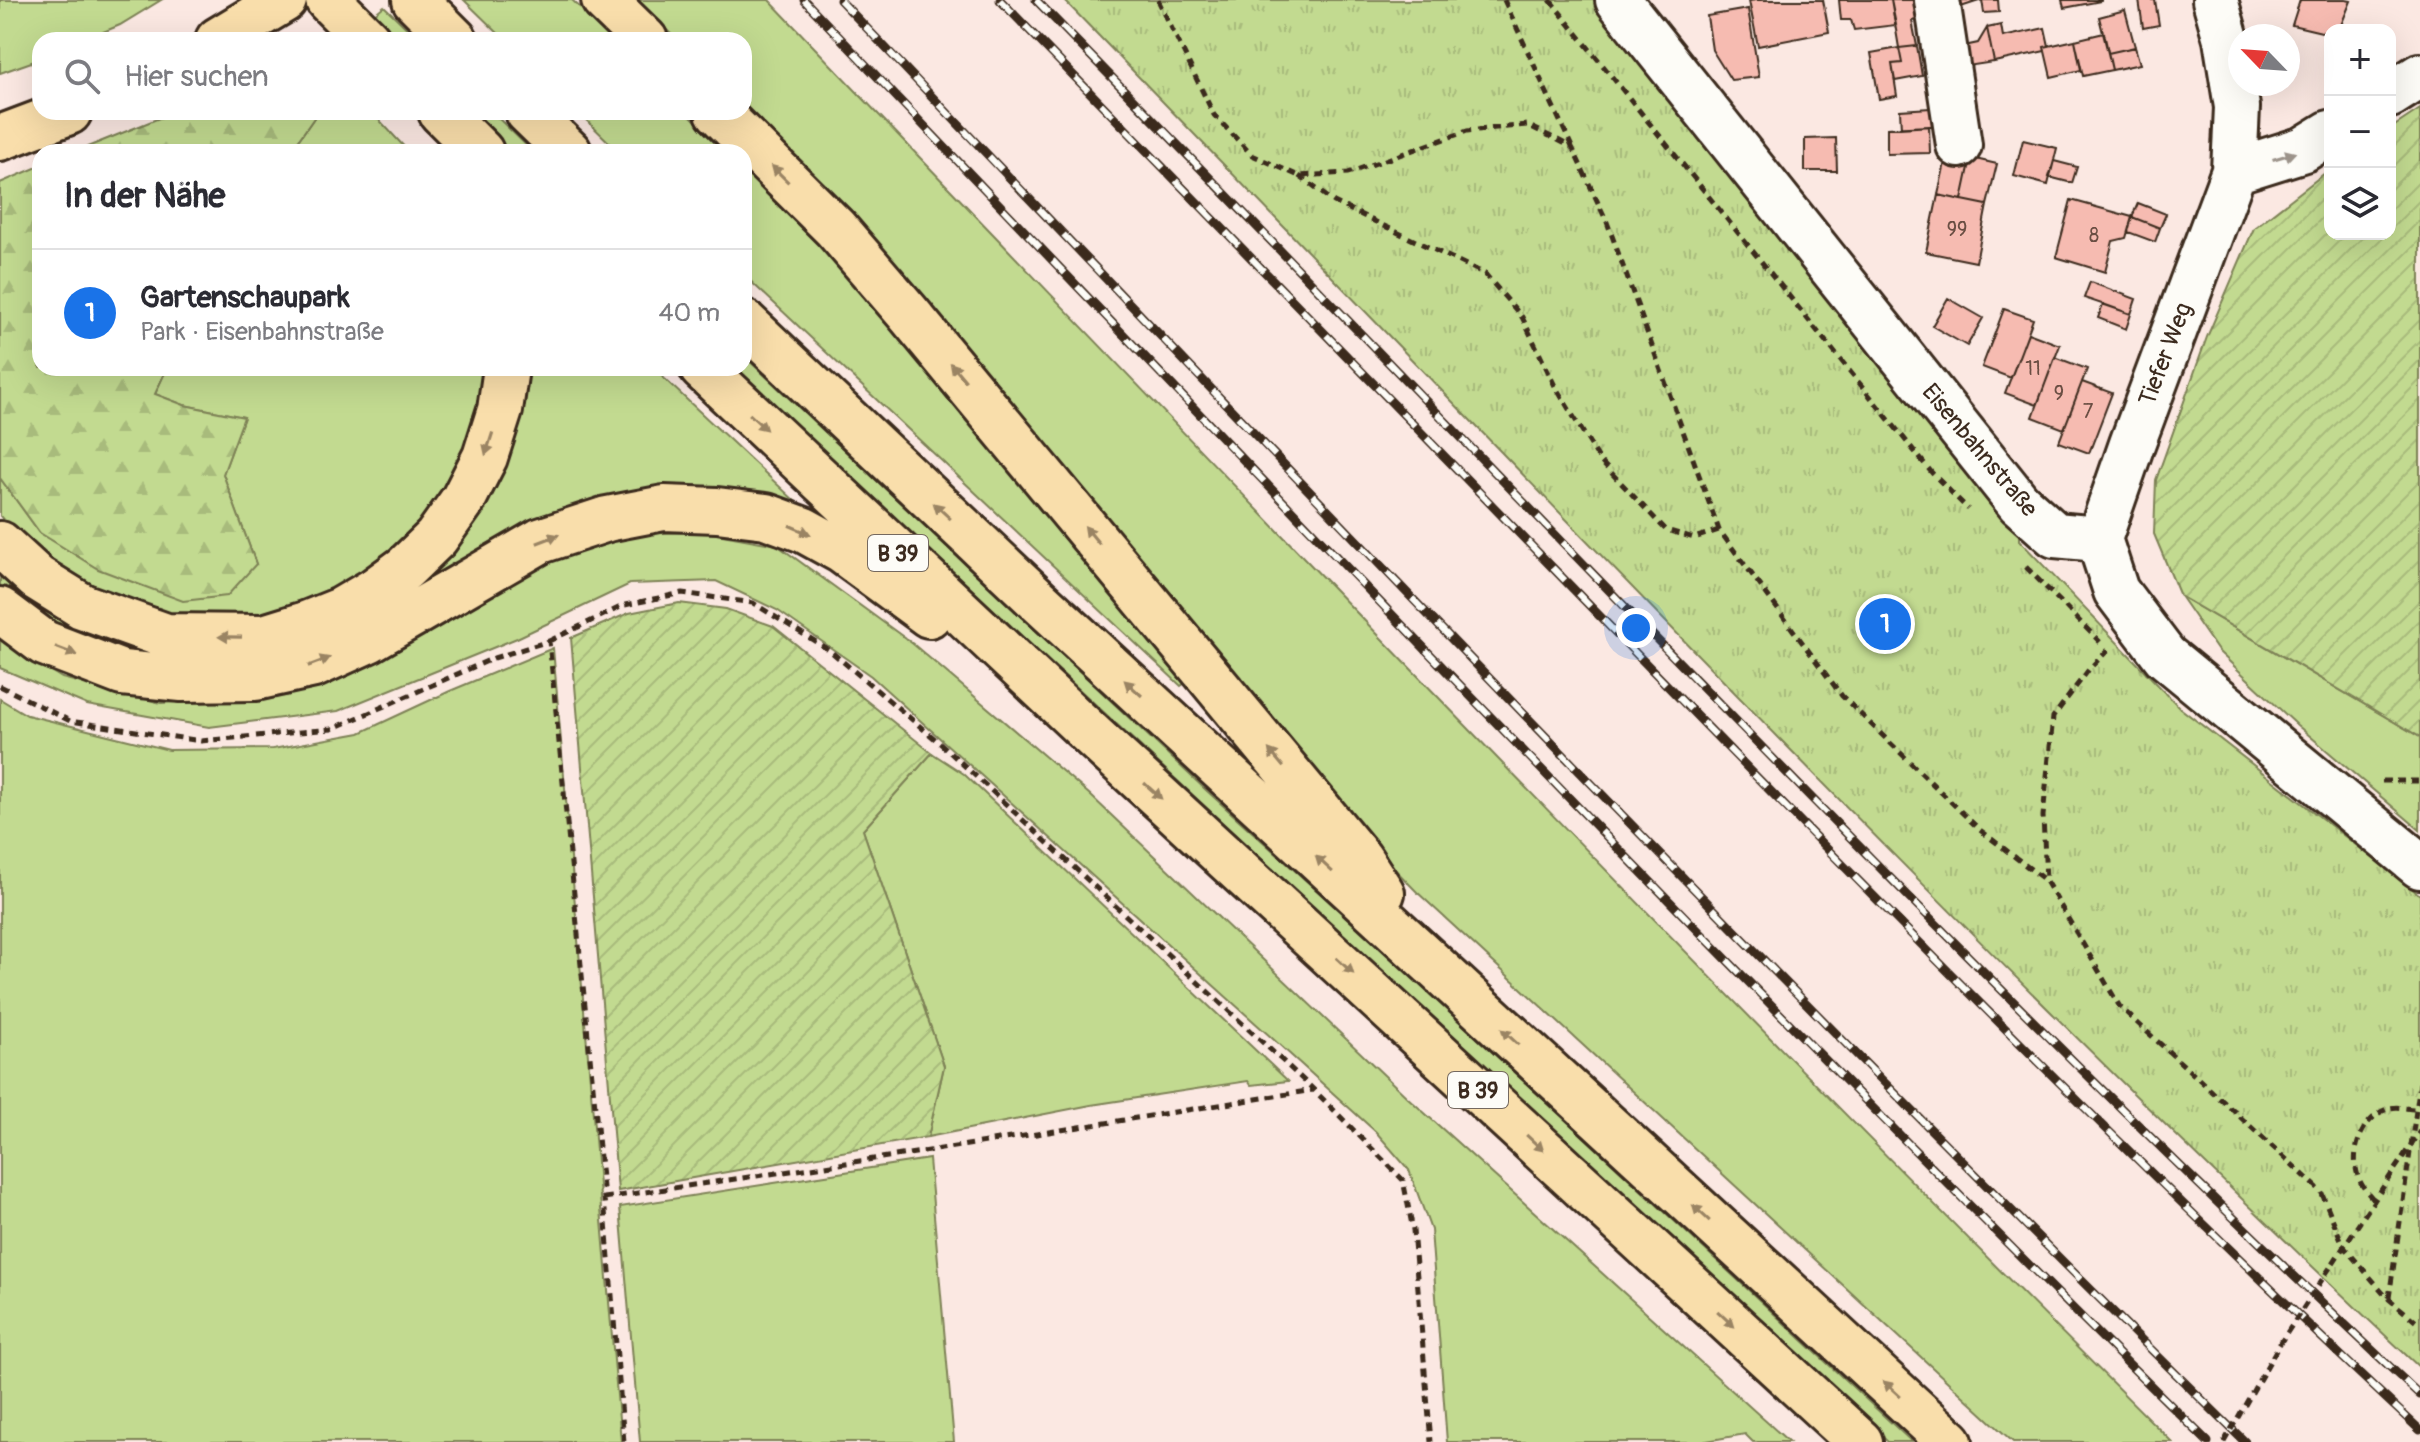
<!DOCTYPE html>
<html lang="de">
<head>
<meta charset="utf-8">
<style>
  :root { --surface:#fff; --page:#f7f7f7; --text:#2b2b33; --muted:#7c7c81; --line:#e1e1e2; --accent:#1a73e8 }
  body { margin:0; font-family:Pangolin,sans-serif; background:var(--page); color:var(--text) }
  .controls { position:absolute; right:24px; top:24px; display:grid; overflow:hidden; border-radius:16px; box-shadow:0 8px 32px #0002 }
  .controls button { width:72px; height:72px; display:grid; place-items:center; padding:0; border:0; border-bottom:2px solid var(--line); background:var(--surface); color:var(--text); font:40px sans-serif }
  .compass { position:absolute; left:2228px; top:24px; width:72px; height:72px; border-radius:50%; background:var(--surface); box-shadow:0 8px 32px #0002; rotate:295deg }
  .you { position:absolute; left:1636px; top:628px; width:28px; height:28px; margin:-20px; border:6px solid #fff; border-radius:50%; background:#1a73e8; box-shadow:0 0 0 12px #1a73e833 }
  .badge { display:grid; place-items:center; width:52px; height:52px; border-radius:50%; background:var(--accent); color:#fff; font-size:26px; font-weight:700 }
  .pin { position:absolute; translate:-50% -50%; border:4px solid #fff; box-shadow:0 2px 8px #0006 }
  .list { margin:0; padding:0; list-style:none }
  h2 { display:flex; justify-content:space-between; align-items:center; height:104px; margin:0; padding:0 32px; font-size:34px }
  h2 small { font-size:26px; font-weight:400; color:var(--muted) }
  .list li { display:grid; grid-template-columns:52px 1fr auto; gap:24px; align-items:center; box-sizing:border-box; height:128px; padding:0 32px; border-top:2px solid var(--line) }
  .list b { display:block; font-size:30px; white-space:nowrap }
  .list p { margin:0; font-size:26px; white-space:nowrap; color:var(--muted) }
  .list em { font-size:26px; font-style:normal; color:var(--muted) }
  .icon { flex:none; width:44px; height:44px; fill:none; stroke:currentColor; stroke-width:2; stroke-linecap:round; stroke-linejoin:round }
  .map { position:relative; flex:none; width:2420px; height:1442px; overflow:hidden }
  .search { position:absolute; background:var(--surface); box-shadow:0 8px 32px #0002; left:32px; top:32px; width:720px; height:88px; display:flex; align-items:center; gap:20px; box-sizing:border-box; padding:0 28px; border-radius:24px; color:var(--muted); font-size:30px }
  .panel { position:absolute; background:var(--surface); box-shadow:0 8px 32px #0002; left:32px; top:144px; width:720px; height:232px; border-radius:24px }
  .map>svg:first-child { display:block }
</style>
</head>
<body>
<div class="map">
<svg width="2420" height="1442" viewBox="0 0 2420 1442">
  <defs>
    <pattern id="forest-firs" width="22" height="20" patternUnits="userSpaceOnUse" patternTransform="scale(2)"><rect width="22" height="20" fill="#c2da90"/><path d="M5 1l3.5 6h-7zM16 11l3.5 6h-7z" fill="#a8bb7c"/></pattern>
    <pattern id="park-tufts" width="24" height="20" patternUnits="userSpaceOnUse" patternTransform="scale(2)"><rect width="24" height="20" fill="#c2da90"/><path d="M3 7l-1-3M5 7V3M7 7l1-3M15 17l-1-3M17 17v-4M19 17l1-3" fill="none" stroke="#a8bb7c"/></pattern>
    <pattern id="garden-furrows" width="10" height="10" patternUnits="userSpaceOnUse" patternTransform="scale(2)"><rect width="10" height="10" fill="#c2da90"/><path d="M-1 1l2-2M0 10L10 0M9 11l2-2" fill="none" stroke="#a8bb7c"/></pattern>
  </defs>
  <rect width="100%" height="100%" fill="#fbe8e2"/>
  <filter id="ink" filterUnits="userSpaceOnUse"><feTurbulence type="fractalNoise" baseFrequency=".0125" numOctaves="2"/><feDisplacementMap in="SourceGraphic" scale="16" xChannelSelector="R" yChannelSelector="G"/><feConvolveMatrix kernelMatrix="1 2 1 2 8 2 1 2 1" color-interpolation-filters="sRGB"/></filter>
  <g filter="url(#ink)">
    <!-- grass -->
    <path fill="#c2da90" stroke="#7e8257" stroke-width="2" d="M0,0H161L120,25L84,40H40V59L0,73Z
      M464,0H572L615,40H505Z
      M636,0H769C1233,485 1696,970 2172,1442H2013L1417,892L1347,820L842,204L744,105V40H677Z
      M384,6L419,40H398L373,15Z
      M318,112H372L409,152H290Z
      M470,112H492L533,152H510Z
      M578,112H687L727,152H619Z
      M744,170L845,272L1189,680L1181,686L744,275Z
      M744,356L1207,791L1386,953L1912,1442H1888L734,368H744Z
      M167,368H243L252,374L254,368H487V397L455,481L417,530L371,571L325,602L258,620L190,623L63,577L18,538L0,516V478L40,533L256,564L223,474L244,417L184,405L155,394Z
      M523,368H653L795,501L790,507L689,490L305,655L126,654L53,625L18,602L0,586V569L132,643L395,596Z
      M706,532L777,545L913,644L1089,794L1407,1097L1789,1442H1753L1745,1434L1701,1442H1447L1431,1230L1409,1170L1376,1132L871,676L777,610L716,581L630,584L517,638L338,711L209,727L87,705L0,668V640L62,678L161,703L287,696L391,645L513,576L623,534Z
      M2180,596L2420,737V830L2297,725L2218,651Z
      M553,648L621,1442H0V699L27,715L169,750L273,749L360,733L450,691Z
      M932,753L964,774L1288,1081L1251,1085L1248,1081L1091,1105L928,1137L944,1066L863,830Z
      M929,1159L954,1442H640L620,1207Z"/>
    <!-- forest -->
    <path fill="url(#forest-firs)" stroke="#7e8257" stroke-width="2" d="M174,112H318L290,152H75Z
      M40,166V368H167L155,394L184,405L244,417L223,474L256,564L227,596L183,601L98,569L40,533L0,478V183Z"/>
    <!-- park -->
    <path fill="url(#park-tufts)" stroke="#7e8257" stroke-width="2" d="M1064,0H1601L2019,503V540L2180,708L2420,895V1368C1951,930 1512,460 1064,0Z"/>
    <!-- garden -->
    <path fill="url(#garden-furrows)" stroke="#7e8257" stroke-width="2" d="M2420,109V737L2180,596L2154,534L2156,480L2207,337L2254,228L2330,169V234H2390V129Z
      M679,603L726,609L773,626L932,753L863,830L944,1066L928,1137L618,1191L571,638L629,613Z"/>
    <!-- building -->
    <path fill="#f6bbb1" stroke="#3b2a1e" stroke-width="2" d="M1756,0H1823L1829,32L1758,46L1749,1Z
      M1839,0H1891L1896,25L1854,30L1851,20H1841Z
      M1891,0H1929L1931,16L1912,21L1917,46L1899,48Z
      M1948,0H1982L1949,11Z
      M1982,0H1998L1999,12L1984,13Z
      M2062,0H2101V1L2064,8Z
      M2139,0H2155L2159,25L2143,28Z
      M2300,0H2346L2351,1L2339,30H2330V34L2292,25Z
      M1748,9L1759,77L1731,80L1712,50L1707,16Z
      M2125,10L2135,47L2108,53L2099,17Z
      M2001,25L2003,37L2045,28L2049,46L2044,47L2045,51L1994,62L1987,28Z
      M1987,28L1994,62L1961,67L1955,48L1978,43Z
      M2104,33L2112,70L2083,76L2075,40Z
      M2075,40L2081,70L2051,77L2044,47Z
      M1917,46L1922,76L1895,81L1892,64L1902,63L1899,48Z
      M2135,47L2140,64L2112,70L2108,53Z
      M1899,48L1902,63L1892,64L1897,96L1879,99L1871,53Z
      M1946,107L1947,125L1901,128L1900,110Z
      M1929,126L1930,153L1887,154V128Z
      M1836,138L1837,171H1805V139Z
      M2023,140L2057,148L2048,185L2014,176Z
      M1947,153L1971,158L1962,200L1938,195Z
      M1971,158L1997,164L1987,205L1962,200Z
      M2054,161L2077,167L2072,183L2049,177Z
      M1938,195L1987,205L1976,262L1926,252Z
      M2071,200L2132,217L2126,238L2113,241L2105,272L2056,257Z
      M2138,203L2166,214L2160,228L2132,217Z
      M2132,217L2160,228L2155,242L2128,232Z
      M2090,282L2136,299L2131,314L2084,298Z
      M1948,298L1983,318L1967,346L1932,326Z
      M2103,304L2131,314L2126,329L2098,318Z
      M2004,309L2033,319L2011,378L1982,367Z
      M2028,333L2060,345L2037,405L2005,393Z
      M2055,357L2087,369L2064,429L2033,417Z
      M2082,382L2112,393L2089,453L2059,442Z"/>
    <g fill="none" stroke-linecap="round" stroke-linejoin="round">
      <!-- minor casing -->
      <g stroke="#3b2a1e" stroke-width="50">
        <path id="minor" d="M1618,0L2019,503L2055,535L2099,539
          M1937,0L1959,145
          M2390,95L2420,76
          M2234,171L2304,149L2330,133
          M2099,539L2132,444L2234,171L2237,107L2226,39L2215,0
          M2099,539L2116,591L2165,656L2420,866"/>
      </g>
      <!-- major casing -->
      <g stroke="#3b2a1e" stroke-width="50">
        <path id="major" d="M218,40L284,0
          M0,138L69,112"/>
      </g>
      <!-- highway casing -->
      <g stroke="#3b2a1e" stroke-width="50">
        <path id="highway" d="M328,0L368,40
          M415,0L455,40
          M604,0L645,40
          M441,112L481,152
          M528,112L569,152
          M718,112L835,228L908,313L1360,859L1382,893
          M744,322L1038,600L1950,1442
          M702,368L1095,738L1860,1442
          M0,544L37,578L82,606L166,636L264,637L306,624L341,610L375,590L405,568L436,538L463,500L485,457L500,410L506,368
          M0,610L44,643L122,673L182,679L255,678L314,665L369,640L540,541L607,519L664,508L717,510L766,516L804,530L842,551L929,615"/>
      </g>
      <!-- path -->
      <path stroke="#3b2a1e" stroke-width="5" stroke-dasharray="8 6" stroke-linecap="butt" d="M1158,0L1214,115L1252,155L1299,176L1348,173L1467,131L1527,125L1572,147L1607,222L1719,530L1842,696L1980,830L2046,881
        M1504,0L1572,147
        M1550,0L1932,473L1968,509
        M1299,176L1334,202L1485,274L1522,317L1555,386L1601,462L1666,530L1694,538L1719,530
        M2026,567L2100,642
        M549,641L625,605L682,593L753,603L829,650L941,744L1314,1090L1403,1180L1413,1230L1431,1442
        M2108,650L2090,668L2053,717L2043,816L2046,881L2120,1007L2321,1191L2344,1247L2389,1299L2420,1325
        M0,686L70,721L201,741L332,729L494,658L549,641L604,1198L624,1442
        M2382,781H2420
        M604,1198L929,1151L1313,1090
        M2373,1199C2369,1194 2364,1189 2361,1183C2347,1157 2360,1117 2390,1108C2398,1106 2408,1109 2416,1109
        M2389,1298L2420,1083"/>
      <!-- minor -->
      <use href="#minor" stroke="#fdfcf7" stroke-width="44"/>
      <!-- major -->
      <use href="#major" stroke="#f9deab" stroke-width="44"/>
      <!-- highway -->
      <use href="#highway" stroke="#f9deab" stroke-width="44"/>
      <!-- rail casing -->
      <g stroke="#3b2a1e" stroke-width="9">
        <path id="rail" d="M804,0C1267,485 1729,972 2208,1442
          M840,0C1303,486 1766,972 2245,1442
          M1000,0C1172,177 1344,353 1516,530C1812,835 2109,1140 2420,1430
          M1036,0C1495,467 1941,948 2420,1395"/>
      </g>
      <!-- rail -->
      <use href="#rail" stroke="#fdfcf7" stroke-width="6" stroke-dasharray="18" stroke-linecap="butt"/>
      <!-- path-bridge -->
      <path stroke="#3b2a1e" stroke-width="5" stroke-dasharray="8 6" stroke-linecap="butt" d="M2224,1442L2279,1345L2420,1131"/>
    </g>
    <!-- one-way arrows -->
    <defs><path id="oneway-solid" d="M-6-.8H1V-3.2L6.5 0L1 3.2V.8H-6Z" transform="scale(2)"/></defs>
    <use fill="#9c938a" href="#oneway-solid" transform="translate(2284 156) rotate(-17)"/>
    <g fill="#9a8464">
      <use href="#oneway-solid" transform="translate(780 174) rotate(-135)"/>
      <use href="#oneway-solid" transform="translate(958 372) rotate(-130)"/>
      <use href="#oneway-solid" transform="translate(758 422) rotate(43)"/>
      <use href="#oneway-solid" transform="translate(489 444) rotate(108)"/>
      <use href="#oneway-solid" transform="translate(942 511) rotate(-137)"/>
      <use href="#oneway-solid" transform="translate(800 530) rotate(23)"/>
      <use href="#oneway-solid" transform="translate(1092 535) rotate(-129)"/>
      <use href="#oneway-solid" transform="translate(548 539) rotate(-21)"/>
      <use href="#oneway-solid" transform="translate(230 637) rotate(-179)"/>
      <use href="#oneway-solid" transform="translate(66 651) rotate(21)"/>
      <use href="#oneway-solid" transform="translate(319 662) rotate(-21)"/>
      <use href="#oneway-solid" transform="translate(1133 688) rotate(-138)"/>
      <use href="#oneway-solid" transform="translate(1276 758) rotate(-130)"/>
      <use href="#oneway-solid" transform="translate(1153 791) rotate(42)"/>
      <use href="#oneway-solid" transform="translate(1324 864) rotate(-137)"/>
      <use href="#oneway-solid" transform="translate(1345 966) rotate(43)"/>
      <use href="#oneway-solid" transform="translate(1510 1037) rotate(-137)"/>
      <use href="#oneway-solid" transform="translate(1535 1143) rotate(43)"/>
      <use href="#oneway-solid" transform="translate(1701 1213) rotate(-137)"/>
      <use href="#oneway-solid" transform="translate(1726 1319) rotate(43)"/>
      <use href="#oneway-solid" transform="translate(1892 1389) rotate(-137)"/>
    </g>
  </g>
  <g text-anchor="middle" stroke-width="6" stroke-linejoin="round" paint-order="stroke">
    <!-- number labels -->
    <g font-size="20" fill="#6a4e43">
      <text x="1957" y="236">99</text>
      <text x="2094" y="242">8</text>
      <text x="2033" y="375">11</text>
      <text x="2059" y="400">9</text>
      <text x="2088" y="418">7</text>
    </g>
    <!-- shield labels -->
    <g fill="#fdfcf7" stroke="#75695f" stroke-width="2">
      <rect x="868" y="535" width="60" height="36" rx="6"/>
      <rect x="1448" y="1072" width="60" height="36" rx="6"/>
    </g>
    <g font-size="22" font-weight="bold" fill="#3b2a1e">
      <text x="898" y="561">B 39</text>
      <text x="1478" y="1098">B 39</text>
    </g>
    <!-- street labels -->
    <g font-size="24" fill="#3b2a1e" stroke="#fdfcf7">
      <text transform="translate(2165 354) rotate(-69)" y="8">Tiefer Weg</text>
      <text transform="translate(1980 450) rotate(50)" y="8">Eisenbahnstraße</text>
    </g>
  </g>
</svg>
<div class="controls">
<button>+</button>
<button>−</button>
<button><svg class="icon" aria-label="layers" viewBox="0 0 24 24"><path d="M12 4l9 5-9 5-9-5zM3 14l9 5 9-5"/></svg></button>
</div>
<svg class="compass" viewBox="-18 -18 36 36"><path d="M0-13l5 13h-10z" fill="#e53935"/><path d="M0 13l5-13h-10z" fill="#7c7c81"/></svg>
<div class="you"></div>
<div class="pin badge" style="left:1885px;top:624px">1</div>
<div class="search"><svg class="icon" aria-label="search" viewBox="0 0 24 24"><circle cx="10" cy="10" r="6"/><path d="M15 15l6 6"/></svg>Hier suchen</div>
<section class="panel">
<h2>In der Nähe<small></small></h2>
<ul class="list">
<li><span class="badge">1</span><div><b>Gartenschaupark</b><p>Park · Eisenbahnstraße</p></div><em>40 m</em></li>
</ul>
</section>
</div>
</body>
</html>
